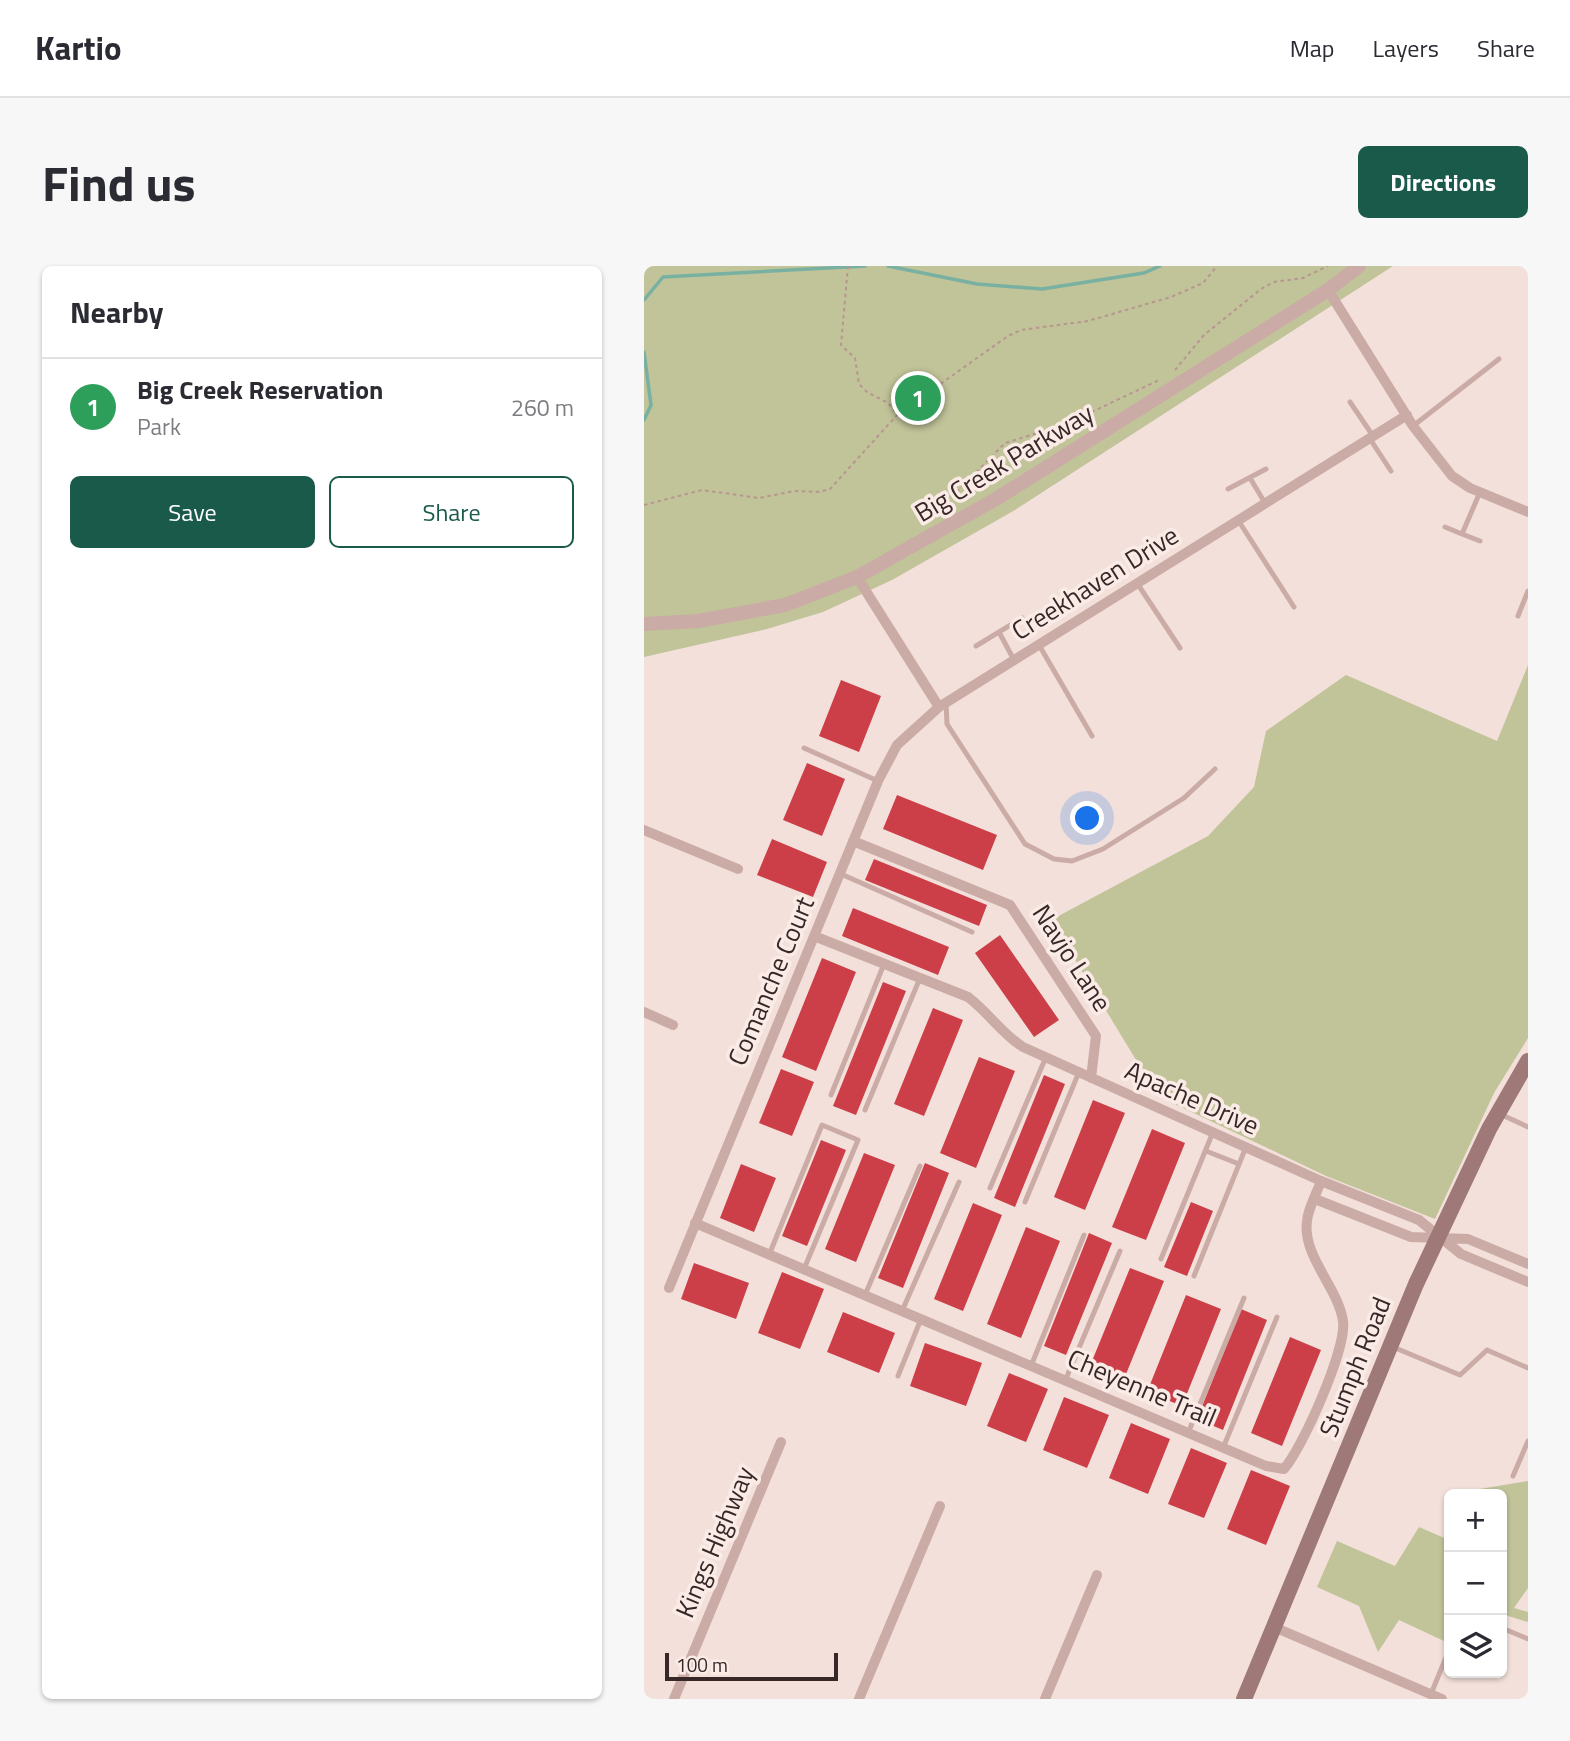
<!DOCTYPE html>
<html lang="en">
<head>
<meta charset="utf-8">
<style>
  :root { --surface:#fff; --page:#f7f7f7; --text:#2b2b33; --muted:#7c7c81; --line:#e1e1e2; --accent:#1a5a4b }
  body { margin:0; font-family:"Titillium Web",sans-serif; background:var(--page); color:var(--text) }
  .controls { position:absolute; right:21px; bottom:21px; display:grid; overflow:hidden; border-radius:10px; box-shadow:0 2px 5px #0004 }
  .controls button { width:63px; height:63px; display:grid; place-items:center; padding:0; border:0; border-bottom:2px solid var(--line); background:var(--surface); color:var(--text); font:35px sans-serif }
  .scale { position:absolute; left:21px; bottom:18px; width:173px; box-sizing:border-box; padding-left:7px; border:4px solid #372727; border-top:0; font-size:19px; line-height:24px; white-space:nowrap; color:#372727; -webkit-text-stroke:5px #faebe7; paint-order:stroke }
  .you { position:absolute; left:444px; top:553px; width:24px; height:24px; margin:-18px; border:5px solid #fff; border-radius:50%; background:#1a73e8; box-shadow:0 0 0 10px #1a73e833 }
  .badge { display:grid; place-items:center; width:46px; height:46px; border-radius:50%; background:var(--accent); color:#fff; font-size:23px; font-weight:700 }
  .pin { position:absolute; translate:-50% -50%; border:4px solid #fff; box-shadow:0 2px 7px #0006 }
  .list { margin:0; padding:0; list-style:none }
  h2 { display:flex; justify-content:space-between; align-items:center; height:91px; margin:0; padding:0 28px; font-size:30px }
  h2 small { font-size:23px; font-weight:400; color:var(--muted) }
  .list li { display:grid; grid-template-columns:46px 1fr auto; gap:21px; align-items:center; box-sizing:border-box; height:98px; padding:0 28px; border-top:2px solid var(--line) }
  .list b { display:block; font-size:26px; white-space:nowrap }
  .list p { margin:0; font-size:23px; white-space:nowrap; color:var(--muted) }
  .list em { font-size:23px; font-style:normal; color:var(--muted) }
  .actions { display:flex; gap:14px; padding:21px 28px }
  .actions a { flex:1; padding:16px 0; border:2px solid var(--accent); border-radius:10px; text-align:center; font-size:24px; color:var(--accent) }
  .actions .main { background:var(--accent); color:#fff }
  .icon { flex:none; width:38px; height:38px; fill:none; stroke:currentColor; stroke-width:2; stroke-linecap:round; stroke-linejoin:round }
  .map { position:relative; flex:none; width:884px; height:1433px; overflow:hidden; border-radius:10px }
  header { display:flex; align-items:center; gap:42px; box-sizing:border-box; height:98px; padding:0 35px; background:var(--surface); border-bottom:2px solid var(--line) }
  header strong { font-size:33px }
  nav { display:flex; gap:38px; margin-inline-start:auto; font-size:24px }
  .intro { display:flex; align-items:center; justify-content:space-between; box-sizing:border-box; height:168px; padding:0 42px }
  h1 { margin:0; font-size:49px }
  .button { padding:18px 32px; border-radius:10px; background:var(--accent); color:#fff; font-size:24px; font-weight:700 }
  main { display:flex; gap:42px; padding:0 42px }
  aside { flex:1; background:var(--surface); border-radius:10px; box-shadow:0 2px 5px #0004 }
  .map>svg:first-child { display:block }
</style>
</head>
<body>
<header>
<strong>Kartio</strong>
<nav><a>Map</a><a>Layers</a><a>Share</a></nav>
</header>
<div class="intro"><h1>Find us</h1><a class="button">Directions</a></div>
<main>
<aside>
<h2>Nearby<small></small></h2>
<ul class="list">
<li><span class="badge" style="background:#2e9e5b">1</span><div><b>Big Creek Reservation</b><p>Park</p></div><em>260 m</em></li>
</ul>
<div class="actions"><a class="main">Save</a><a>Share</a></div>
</aside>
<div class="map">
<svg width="884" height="1433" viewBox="0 0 884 1433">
  <rect width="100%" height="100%" fill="#f3e0da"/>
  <!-- green -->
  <path fill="#c1c399" d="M0,0H749L371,244L248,314L179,346L123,363L0,391Z
    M884,399V772L850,827L791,953L682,910L514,830L407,654L564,570L610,521L622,465L702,409L853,475Z
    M884,1215V1322L870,1342L884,1346V1356L858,1348V1228H831L830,1224Z
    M775,1261L805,1274V1363L800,1375L755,1354L734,1386L715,1340L673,1321L693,1275L751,1300Z"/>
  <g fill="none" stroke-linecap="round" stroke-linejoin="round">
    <!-- stream -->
    <path stroke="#78b1a2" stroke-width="3.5" d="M244,0L333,18L398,23L500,7L516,0
      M0,34L19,11L221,0
      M0,86L7,139L0,154"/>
  </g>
  <!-- building -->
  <path fill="#cc3f48" d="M197,414L237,430L215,486L175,470Z
    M163,497L201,513L178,570L139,554Z
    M253,529L353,569L339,604L239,563Z
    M128,573L183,596L169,631L113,609Z
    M230,593L343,639L335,660L221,614Z
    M209,642L305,681L294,709L198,670Z
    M356,669L415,754L390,771L331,687Z
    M178,692L212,706L172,805L138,791Z
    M239,716L262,725L212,849L189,840Z
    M289,742L319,754L280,850L250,838Z
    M335,791L371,805L332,902L296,887Z
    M137,803L170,816L148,870L115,857Z
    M400,809L421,818L371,941L350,932Z
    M449,834L481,847L441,944L410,931Z
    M508,863L541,877L502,974L468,961Z
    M177,874L202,884L163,980L138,970Z
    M220,887L251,899L212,996L181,983Z
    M281,897L305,907L259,1022L234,1012Z
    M97,898L132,912L110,966L76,952Z
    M547,936L569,945L543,1010L520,1001Z
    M329,937L358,949L319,1045L290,1033Z
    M382,961L416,975L377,1072L343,1058Z
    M445,967L468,977L422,1089L400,1080Z
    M50,997L105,1017L92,1053L37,1033Z
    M486,1002L520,1015L480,1113L446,1100Z
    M138,1006L180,1023L156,1083L114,1067Z
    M542,1029L577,1043L538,1140L503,1126Z
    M597,1043L623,1054L579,1164L553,1153Z
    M199,1046L251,1067L235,1107L183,1086Z
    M646,1071L677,1084L638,1180L607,1167Z
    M281,1077L338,1097L322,1140L266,1120Z
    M365,1107L404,1123L382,1176L343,1160Z
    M420,1131L465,1149L443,1202L399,1184Z
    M487,1157L526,1173L504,1228L465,1212Z
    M547,1182L583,1197L560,1252L524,1238Z
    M607,1204L646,1220L622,1279L583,1263Z"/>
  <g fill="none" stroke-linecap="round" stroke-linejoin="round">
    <!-- path -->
    <path stroke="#b79590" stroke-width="2" stroke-dasharray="3.5 3.5" stroke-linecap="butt" d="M204,0L197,79L211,92L215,118L223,126L244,137L253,148
      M531,104L560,69L617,23L630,16L659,12L684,0
      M0,239L58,224L115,232L150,225L175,226L186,223L254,148L364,70L377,64L444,55L527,31L559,17L573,0
      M283,256L361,177L420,159L515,114"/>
    <!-- service -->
    <path stroke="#cbaba5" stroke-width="5" d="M706,136L729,170
      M769,160L855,93
      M726,173L747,205
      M606,212L621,237
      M584,223L622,203
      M594,254L650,341
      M801,261L818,268
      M836,275L818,268L836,226
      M493,317L536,382
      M874,350L884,325
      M355,366L370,394
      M395,379L448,470
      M332,380L378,352
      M302,437L303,458L381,578L410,593L428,595L459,583L540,532L571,503
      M160,482L234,515
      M197,608L328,666
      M187,829L240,698
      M221,844L276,712
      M856,848L884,861
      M562,885L595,898
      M346,922L402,791
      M381,936L435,806
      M125,989L178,859L214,874L160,1003
      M517,993L569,866
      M550,1010L602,881
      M221,1029L276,900
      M258,1045L315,916
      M749,1081L816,1109L843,1084L884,1102
      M387,1100L440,969
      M254,1110L277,1053
      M421,1115L476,985
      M544,1167L600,1032
      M579,1182L633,1051
      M869,1210L884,1175
      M858,1362L884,1373
      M787,1428L805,1384"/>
    <!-- minor -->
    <path stroke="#cbaba5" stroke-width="10" d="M684,24L769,160L808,210L826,222L884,246
      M213,311L295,441
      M0,564L94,603
      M209,575L366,639L452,770L447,812
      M170,670L324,731C345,747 358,768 379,781L677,915L775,954L817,988L884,1016
      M0,746L29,759
      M671,933L767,971L824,973L884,998
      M51,957L622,1200L640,1203C659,1181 703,1082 699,1055C694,1021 658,990 663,955C664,942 673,927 677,915
      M25,1022L234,515L253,479L295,441L763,149
      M630,1361L798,1433
      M30,1433L137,1176
      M215,1433L296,1240
      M401,1433L453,1309"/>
    <!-- tertiary -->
    <path stroke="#cbaba5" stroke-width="14" d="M0,358L54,355L141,339L213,311L352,233L684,24L715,0"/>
    <!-- secondary -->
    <path stroke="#9f7977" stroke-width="16" d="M600,1433L772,1018L845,863L884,795"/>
  </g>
  <g text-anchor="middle" stroke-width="7" stroke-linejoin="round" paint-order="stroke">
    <!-- street labels -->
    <g font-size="26" fill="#372727" stroke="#faebe7">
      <text transform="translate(360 197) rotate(-31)" y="9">Big Creek Parkway</text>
      <text transform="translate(451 317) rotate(-32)" y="9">Creekhaven Drive</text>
      <text transform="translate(428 692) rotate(57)" y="9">Navjo Lane</text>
      <text transform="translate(127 715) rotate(-67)" y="9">Comanche Court</text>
      <text transform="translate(548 832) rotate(24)" y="9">Apache Drive</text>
      <text transform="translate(711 1101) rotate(-68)" y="9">Stumph Road</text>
      <text transform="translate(498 1122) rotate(23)" y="9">Cheyenne Trail</text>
      <text transform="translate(71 1276) rotate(-67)" y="9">Kings Highway</text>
    </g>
  </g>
</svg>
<div class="controls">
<button>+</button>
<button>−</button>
<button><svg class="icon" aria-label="layers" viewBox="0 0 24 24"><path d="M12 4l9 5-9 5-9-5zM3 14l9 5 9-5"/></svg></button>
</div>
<div class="scale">100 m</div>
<div class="you"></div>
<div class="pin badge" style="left:274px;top:132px;background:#2e9e5b">1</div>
</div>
</main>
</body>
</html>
